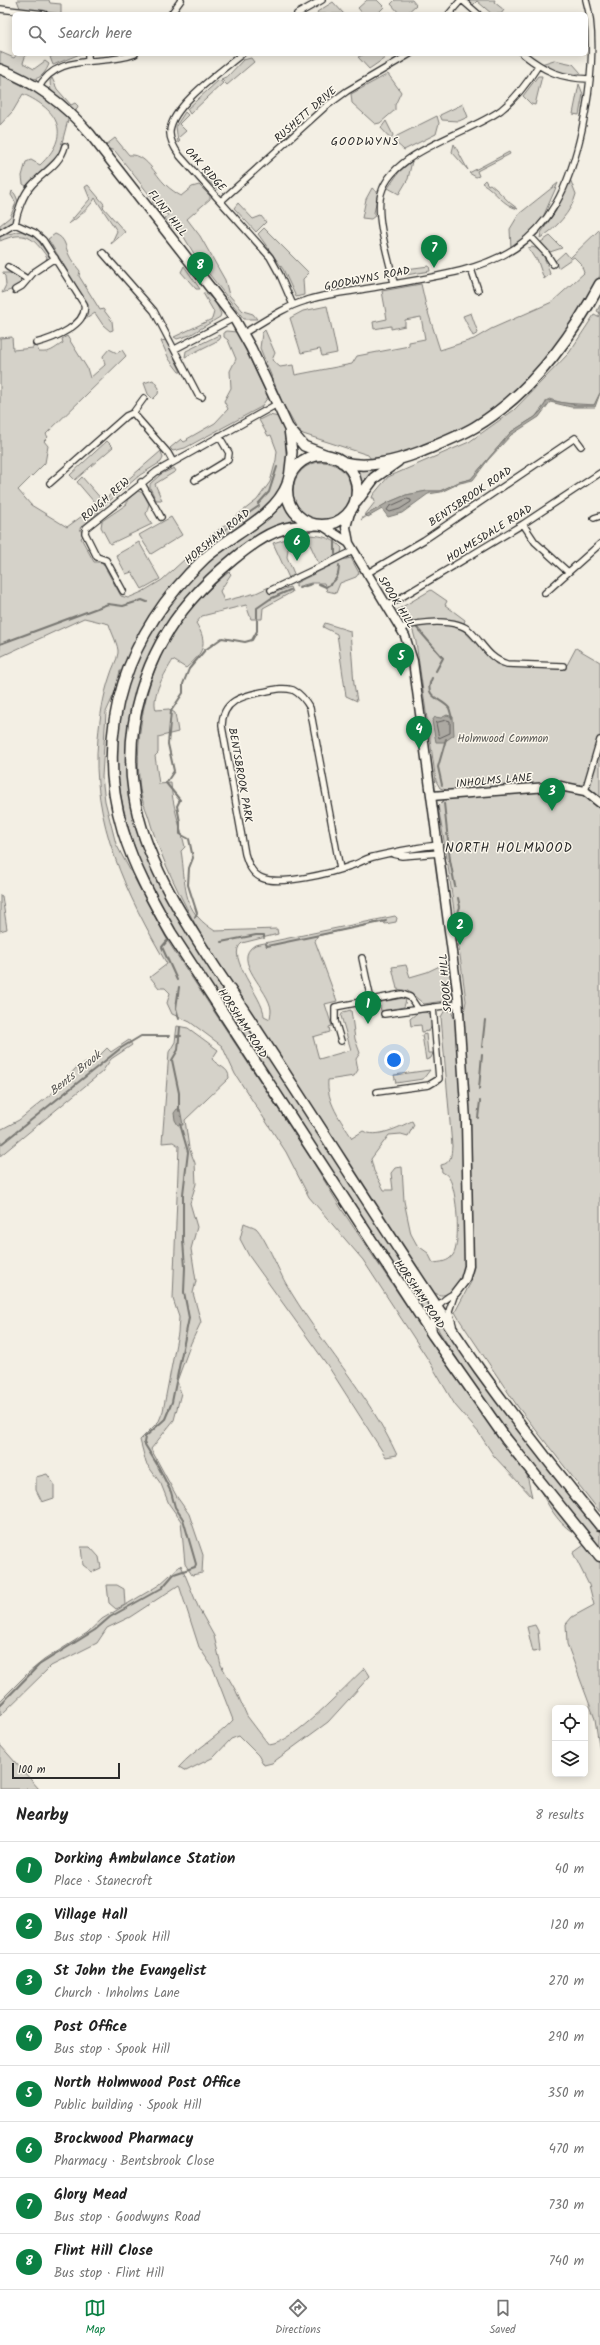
<!DOCTYPE html>
<html lang="en">
<head>
<meta charset="utf-8">
<style>
  :root { --surface:#fff; --page:#f2f2f2; --text:#222; --muted:#767676; --line:#e0e0e0; --accent:#0b8043 }
  body { margin:0; font-family:Kalam,sans-serif; background:var(--page); color:var(--text) }
  .controls { position:absolute; right:12px; bottom:12px; display:grid; overflow:hidden; border-radius:6px; box-shadow:0 2px 10px #0003 }
  .controls button { width:36px; height:36px; display:grid; place-items:center; padding:0; border:0; border-bottom:1px solid var(--line); background:var(--surface); color:var(--text); font:20px sans-serif }
  .scale { position:absolute; left:12px; bottom:10px; width:108px; box-sizing:border-box; padding-left:4px; border:2px solid #2b2b2b; border-top:0; font-size:11px; line-height:14px; white-space:nowrap; color:#2b2b2b; -webkit-text-stroke:3px #fbf7ec; paint-order:stroke }
  .you { position:absolute; left:394px; top:1060px; width:14px; height:14px; margin:-10px; border:3px solid #fff; border-radius:50%; background:#1a73e8; box-shadow:0 0 0 6px #1a73e833 }
  .badge { display:grid; place-items:center; width:26px; height:26px; border-radius:50%; background:var(--accent); color:#fff; font-size:13px; font-weight:700 }
  .pin { position:absolute; translate:-50% -33px; filter:drop-shadow(0 1px 2px #0008) }
  .pin::after { content:''; position:absolute; top:21px; width:14px; height:12px; background:inherit; clip-path:polygon(0 0,100% 0,50% 100%) }
  .list { margin:0; padding:0; list-style:none }
  h2 { display:flex; justify-content:space-between; align-items:center; height:52px; margin:0; padding:0 16px; font-size:17px }
  h2 small { font-size:13px; font-weight:400; color:var(--muted) }
  .list li { display:grid; grid-template-columns:26px 1fr auto; gap:12px; align-items:center; box-sizing:border-box; height:56px; padding:0 16px; border-top:1px solid var(--line) }
  .list b { display:block; font-size:15px; white-space:nowrap }
  .list p { margin:0; font-size:13px; white-space:nowrap; color:var(--muted) }
  .list em { font-size:13px; font-style:normal; color:var(--muted) }
  .icon { flex:none; width:22px; height:22px; fill:none; stroke:currentColor; stroke-width:2; stroke-linecap:round; stroke-linejoin:round }
  .map { position:relative; flex:none; width:600px; height:1789px; overflow:hidden }
  .search { position:absolute; background:var(--surface); box-shadow:0 2px 10px #0003; left:12px; right:12px; top:12px; height:44px; display:flex; align-items:center; gap:10px; box-sizing:border-box; padding:0 14px; border-radius:6px; color:var(--muted); font-size:15px }
  .sheet { height:500px; background:var(--surface) }
  nav { display:flex; justify-content:space-around; align-items:center; box-sizing:border-box; height:56px; border-top:1px solid var(--line); background:var(--surface); font-size:11px; color:var(--muted) }
  nav a { display:grid; justify-items:center; gap:2px }
  nav .on { color:var(--accent) }
  .map>svg:first-child { display:block }
</style>
</head>
<body>
<div class="map">
<svg width="600" height="1789" viewBox="0 0 600 1789">
  <rect width="100%" height="100%" fill="#f3efe4"/>
  <filter id="ink" filterUnits="userSpaceOnUse"><feTurbulence type="fractalNoise" baseFrequency=".025" numOctaves="2"/><feDisplacementMap in="SourceGraphic" scale="8" xChannelSelector="R" yChannelSelector="G"/><feConvolveMatrix kernelMatrix="1 2 1 2 8 2 1 2 1" color-interpolation-filters="sRGB"/></filter>
  <g filter="url(#ink)">
    <!-- green -->
    <path fill="#d5d2c9" stroke="#807e7a" d="M17,0H49L50,3L61,4V14L20,8Z
      M367,0H377L384,7L377,14H363L358,8Z
      M395,0H412L416,5L406,14H400L391,4Z
      M468,0H495L494,2L504,10L501,14H492L477,1L473,5Z
      M333,2L344,14H318L317,12Z
      M0,52L14,58L17,54H26L23,63L34,69L45,61L49,64C46,72 41,78 34,79L0,65Z
      M56,54H80L53,65L50,57Z
      M365,54H382L385,58L369,69L358,57Z
      M251,58L254,62L227,85L221,79L228,76L243,60Z
      M554,60L573,64L581,73C569,78 552,70 541,64Z
      M0,74L50,100L69,116L59,154L26,186L23,184L22,176L26,162L31,160L40,165C72,135 59,110 23,94L13,111L0,125Z
      M388,74L401,92L395,105V110L380,123L375,124L352,103L351,94Z
      M538,76H542L535,105L531,104L523,96Z
      M52,78L57,89L71,105L75,103L78,106L75,113L51,92L50,81Z
      M219,80L223,83L190,114L187,109Z
      M579,84L583,94L579,115L573,114Z
      M463,104L468,117L459,121L442,120L440,115Z
      M185,112L188,115L179,124L186,131L178,138L180,141L178,143L176,126Z
      M437,116L439,123L436,134L404,150L393,140L397,136Z
      M386,121L393,135L391,139L381,128Z
      M115,138L129,155C146,153 155,175 166,185C170,189 176,193 181,196L192,187L199,185L210,196V199L187,219L200,236L225,280L229,295L243,311L253,314L257,319H244L196,257L184,237L166,220L165,218L168,216L166,213L161,215L153,204L152,198L115,151L109,149L106,145Z
      M454,144L468,170L452,152Z
      M509,152L510,154L477,171L479,176L476,177L469,173Z
      M412,161L408,179L399,194L388,188L399,172Z
      M205,166L217,180L215,182L221,190C214,189 203,177 202,169Z
      M570,179L576,194C572,211 555,230 540,238L541,233L558,207Z
      M485,180L488,185L490,184C501,192 507,202 518,209C502,205 496,191 482,183Z
      M558,183L543,217L531,231L511,248L510,229L519,214Z
      M88,185L104,204L103,207L125,232L111,244L117,231L95,198C92,205 75,221 68,224L90,199L85,187Z
      M372,188L378,193L374,213L375,216L371,219L362,218L366,199Z
      M12,191C21,198 19,216 12,224C9,227 4,228 0,230V225L10,217L16,203L11,195Z
      M238,203L253,219L261,216L266,222L256,232L234,208Z
      M264,228L309,273L303,279L304,295L296,297L283,269L258,234Z
      M600,229C600,243 600,262 600,275C595,290 583,307 575,320C536,379 485,425 418,448C402,453 387,458 371,459L368,455L303,434L297,429L282,402L260,348L262,333L265,330L275,353L272,360L280,367L293,365L295,375L352,364L357,356L409,346V342L425,339L421,317L405,320V326L391,329V326L374,329L373,322L387,319L382,291L421,284L426,306L440,350L474,339L491,329L552,302L584,273L581,264L574,257L558,268L555,261L565,252L570,258Z
      M21,231L36,237L50,258L46,260L47,257C33,237 25,230 0,241V236Z
      M55,234C66,238 65,247 69,255C71,260 76,266 80,271L79,276L100,310L103,309L112,321L113,330L110,331L103,325L95,313L86,319L84,316L88,305L48,239Z
      M550,236L562,248L550,252L541,242Z
      M532,247C543,249 547,264 550,274L544,279L537,259H535L528,248Z
      M184,266L200,289H196L181,272Z
      M429,266L430,271L406,275L399,273L398,270Z
      M2,273H10L20,277L21,284L14,289L2,293L6,285L5,276Z
      M203,293H205L215,301L221,314L220,317L190,335L177,339L174,337L212,319L214,312Z
      M600,305V393L595,405L563,403L549,399L535,417L511,432L471,479L459,482L440,491H427L406,495L387,503L361,520L375,502L374,498H372L373,495L388,477L469,442L514,410L569,353L594,315L598,317L600,313L597,311Z
      M327,306L337,353L322,356L320,349L301,353L290,318L303,311Z
      M471,313L478,333L473,336L463,316Z
      M226,331L237,332L268,397L261,407L185,448L173,451L170,448L181,439L184,442L188,440L187,439L215,423L228,409L224,401L231,388L230,371L236,359L228,340L224,337V332Z
      M219,335L221,337L219,340L185,357L186,351Z
      M67,336L87,368L90,378L105,365L103,356L109,349L117,353L122,350L126,356L46,434L48,437L44,441L48,446L45,463L18,490L31,505L67,527L89,511L88,508L92,505L99,512L80,528L83,536L81,538L94,562H102L121,596L128,598L142,592L162,580L208,538L257,500L270,482L276,460L277,451L271,435L268,436L259,420L269,415L279,417L285,432L286,453L288,454L282,485L273,502L195,563L123,671H120L115,692L106,712L102,777L105,801L116,844L169,943L313,1162L342,1210L429,1339L526,1471L532,1497L494,1456L479,1433L455,1405L429,1361L363,1260L309,1197L286,1152L235,1074L222,1046L190,1022L172,1014L167,1003L170,993L165,988H159L150,977L167,964C127,896 90,820 98,738C100,718 103,696 110,676C112,668 117,661 118,653C119,646 111,632 109,624L84,618L0,657V338L12,337L13,350L33,348V346L37,347L39,352C51,353 53,349 63,343L62,339Z
      M166,340L181,372H179L169,359L161,341Z
      M153,380L159,388L158,394L153,399L148,394L144,383Z
      M107,441L113,447L75,480L70,475Z
      M161,451L163,458L161,462L140,475L100,509L77,482L82,477L103,501Z
      M293 491a29 29 0 1 1 58 0a29 29 0 1 1-58 0Z
      M174,468L176,471L155,484L162,500H156L150,488V484L161,474Z
      M378,468L362,487L356,469Z
      M138,491L143,493L149,504L146,514L152,524L110,544L101,527L102,521L127,504V500Z
      M284,500L290,515L297,521L273,527L256,538L190,594L177,609L159,634L141,676L132,707L127,762L153,871L432,1306L428,1315H425L171,926C110,816 90,715 167,605C176,592 189,581 199,569C225,543 258,526 284,500Z
      M171,517L182,535L151,554L139,535Z
      M299,535C316,535 330,535 342,548L341,554L319,564L307,538L302,539L303,544L288,549L287,557L295,576L289,578L273,543Z
      M139,542L160,579L142,589L132,572L126,574L116,555Z
      M351,558L359,573L356,577L340,583L336,593L327,591L324,583H311L296,587V583L342,560Z
      M229,572L231,574L220,591L224,601L256,593L269,587L271,594L290,587L292,592L263,608L262,619H251L246,605L202,616L196,623C209,644 203,653 186,668L173,660C165,673 151,695 156,710L169,709L175,713L178,732L158,737V753L155,756L159,784L171,783C172,805 180,825 185,847L181,851C185,872 182,900 198,917C203,923 209,927 215,931L277,929L278,934L242,943C224,956 264,998 264,1016L270,1019C270,1017 271,1013 271,1010C270,990 230,960 255,945L395,916L397,918L396,922L385,924L383,921L317,936L315,941L337,1001L325,1004L332,1026L329,1027L330,1032L313,1037L319,1059L351,1050L341,1016L343,1012L351,1010L355,1039L360,1053L356,1059L358,1070L354,1076L328,1080C326,1101 341,1121 352,1138L363,1131C377,1139 399,1127 412,1121L414,1125L408,1136L401,1134L389,1135L371,1159L374,1171L384,1190H393L391,1173L395,1168L402,1167L404,1201L411,1234L417,1245L428,1253L433,1263C441,1262 448,1262 453,1255C461,1244 457,1189 449,1178C448,1175 444,1173 442,1172L441,1165C452,1163 451,1155 452,1146L441,1017L445,1010L451,1011L454,1018H463L466,1001L447,858L438,806L447,797L446,790L440,788L436,781L416,642L413,631L397,610L431,590L447,601L445,605L465,620L462,629L496,664L506,667L560,669L567,665L576,648L600,662V1512L518,1407L459,1319L455,1312L472,1280L462,1278C454,1288 445,1303 431,1290L202,937C181,898 160,858 148,815C145,807 141,798 140,789C133,731 148,664 184,617C197,600 213,585 229,572Z
      M325,623L350,631L354,684L357,701L346,696L337,634L323,627Z
      M0,895L2,896L7,929L0,931Z
      M450,961L452,995L444,1001L424,1004L408,991L397,989L392,967L406,965L410,977L427,972Z
      M403,998L406,1000L404,1007L381,1011L380,1006L371,1007L370,1004Z
      M425,1012L431,1014L432,1026L429,1031L422,1032L421,1025L411,1026L410,1019L417,1013Z
      M177,1026L188,1028L218,1050L212,1059C218,1067 229,1067 229,1078L185,1120L189,1148L195,1163L196,1184L190,1203L197,1227L191,1249L196,1281L193,1293L201,1322L191,1343L177,1381L181,1393L174,1420L151,1449L177,1497L189,1514L203,1555L202,1573L192,1575L185,1564L181,1521L169,1504L161,1484L146,1463L140,1440L159,1421L163,1411L178,1333L179,1317L173,1299L179,1146L173,1142L162,1143L169,1052L175,1042Z
      M426,1034L428,1053H433L431,1058L426,1060L422,1035Z
      M129,1040L132,1045L111,1059L102,1072L0,1156V1130L19,1120L56,1090L76,1068L98,1057L107,1048L111,1052Z
      M430,1070L423,1079L396,1083L394,1075Z
      M244,1223C248,1225 253,1226 256,1228C265,1237 278,1269 285,1282C319,1342 368,1392 397,1455L386,1457L328,1366L249,1256L240,1239Z
      M440,1321L571,1497L600,1532V1752L595,1719L567,1644L566,1624L572,1617L594,1605L589,1585L573,1553L591,1540L479,1393L439,1331L437,1326Z
      M47,1474L54,1484V1498L42,1502L36,1490V1477Z
      M538,1486L575,1533C559,1526 546,1502 538,1486Z
      M81,1547H90L99,1557L101,1568L92,1572L83,1565Z
      M181,1565L199,1609L214,1636L221,1665L236,1691L247,1716L269,1745C294,1743 344,1687 365,1668L370,1676L328,1722L272,1763L264,1765L258,1755L239,1736L231,1739L214,1757L186,1771L179,1767C195,1749 217,1738 233,1720L213,1668L199,1647L179,1585L130,1617L107,1628L97,1643L51,1666L0,1716V1701L28,1673L44,1660L87,1633L102,1619L159,1585Z
      M107,1585H117L124,1589L125,1605L116,1609L109,1603Z
      M535,1625L538,1631L540,1651L533,1652L527,1627Z
      M0,1745L39,1789H0Z"/>
    <!-- water -->
    <path fill="#aca9a2" stroke="#787772" d="M600,393L595,407H571L550,402L539,417L511,435L488,460L473,480L460,483L441,492L428,494L402,513L388,517L382,509L368,517L366,515L387,503L406,495L427,491H440L459,482L471,479L511,432L535,417L542,410L547,400L577,405H594Z
      M447,715L453,717L454,735L444,742H436L432,721L435,717L441,718Z
      M177,1109H180L183,1125H178L175,1120L174,1113Z"/>
    <g fill="none" stroke-linecap="round" stroke-linejoin="round">
      <!-- shore -->
      <path stroke="#5f5d5b" stroke-width="1" d="M407,499L411,500V502L400,509L390,512L387,510L389,507Z
        M447,720L450,721V733L439,738L436,723Z"/>
      <!-- stream -->
      <path stroke="#787772" stroke-width="2" d="M258,504L269,492L277,467
        M220,533L259,506
        M335,541V554
        M319,584L326,587C336,581 339,577 339,565
        M299,588L312,584
        M401,610L411,621
        M417,628L443,658L436,671
        M0,644L108,604L123,606L142,600L147,602
        M432,678C422,698 443,699 449,708C450,710 451,715 452,718
        M442,785L438,767L446,739
        M444,803L450,860L455,886
        M457,915L460,907L458,898
        M195,917L197,913L188,885L189,868L193,858L189,839L180,834V822L177,806L180,800L166,783L174,771L168,744L171,711L183,693V684L189,669L205,650L222,638L245,642L252,640L257,631V608L270,599L290,590
        M167,941L162,947L177,980
        M221,942L256,935H264V938
        M266,944L267,946L386,921
        M179,1019L176,1008L179,987
        M177,1036H181
        M482,1047L485,1020
        M479,1089L482,1054
        M179,1111V1093L172,1060L178,1050L180,1027
        M478,1118L480,1101
        M0,1145L121,1048L141,1036H169
        M0,1705L39,1665L95,1630L110,1617L162,1588L174,1574L195,1567L196,1564L183,1519L175,1507L171,1492L158,1466L144,1443L145,1437L165,1419L172,1402L189,1318L184,1292L185,1267L183,1241V1194L188,1152L180,1124"/>
      <!-- street casing -->
      <g stroke="#2b2b2b" stroke-width="8">
        <path id="street" d="M462,0L478,14
          M0,9L44,14
          M171,14L181,0
          M297,14L322,0
          M449,14L461,0
          M88,54V60
          M242,54C223,70 172,105 170,131C169,139 175,149 180,156L270,257L280,275L293,305
          M523,54C546,72 560,78 589,79
          M38,89C57,51 102,67 135,54
          M221,201L325,107L347,91L410,54
          M15,224C17,212 23,195 31,186C43,172 60,165 65,146
          M0,233L15,224L35,233L43,240L84,304C89,325 52,339 36,343
          M531,237L546,253L553,264
          M103,253L154,311L198,395L202,397
          M8,267L27,279
          M471,269L478,290
          M394,283C389,259 377,224 380,199C386,152 467,135 501,110C516,98 528,82 538,66
          M15,290L22,286L34,272L55,258
          M244,333C263,322 284,307 305,301C322,295 341,293 359,290C479,268 552,271 582,129C590,92 597,37 586,0
          M175,349L234,318
          M133,413L168,453L173,462
          M195,480L228,460L229,453L219,436
          M141,482L161,517
          M50,483L126,416L133,413L144,398
          M594,518L600,516
          M523,524L535,542L568,572
          M366,574L424,540L575,438L581,446
          M271,590L353,551
          M123,591L106,560L97,557L85,533L86,528L156,472L277,404
          M545,593L600,544
          M387,606L523,524L600,473
          M401,628C418,622 456,617 471,632C483,644 489,659 507,664L563,666
          M585,791L600,740
          M393,854L402,856L440,853
          M340,869L310,708C306,701 301,694 293,690C282,687 273,690 262,692C242,696 222,701 222,726L245,854C248,864 252,874 262,878C280,886 332,873 350,866C358,864 364,859 373,857C394,852 417,847 439,845
          M362,958L371,1000
          M384,1014L458,1004
          M341,1041L335,1021V1007L402,994L410,997L418,1009
          M377,1092L429,1085L439,1079L433,1007
          M453,1325L449,1311L455,1293
          M433,1330C430,1312 439,1301 455,1293"/>
      </g>
      <!-- secondary casing -->
      <g stroke="#2b2b2b" stroke-width="11">
        <path id="secondary" d="M351,509L346,527L349,543L405,636L413,661L458,997L466,1121L469,1266L465,1280L455,1293
          M323,526L349,543
          M432,796L560,786L585,791L600,803"/>
      </g>
      <!-- primary casing -->
      <g stroke="#2b2b2b" stroke-width="12">
        <path id="primary" d="M0,69C35,82 66,106 90,134L234,318L251,348L288,427L304,446L332,457
          M289,429L292,452L289,479"/>
      </g>
      <!-- highway casing -->
      <g stroke="#2b2b2b" stroke-width="13">
        <path id="highway" d="M287 490a35 35 0 1 1 70 0a35 35 0 1 1-70 0Z
          M342,462C368,469 396,461 420,452C439,444 458,437 475,427C530,394 570,340 600,284
          M288,483C275,518 230,535 204,559C128,631 92,728 123,831C134,867 152,900 171,933L433,1335L506,1439L600,1556
          M356,502L374,478L398,461
          M313,525C303,526 292,526 283,529C254,537 210,578 191,600C145,653 123,725 134,795C144,860 183,918 218,972C241,1006 264,1041 286,1075C350,1173 412,1273 479,1369C518,1423 558,1474 600,1525"/>
      </g>
      <!-- street -->
      <use href="#street" stroke="#fbf7ec" stroke-width="5.5"/>
      <!-- secondary -->
      <use href="#secondary" stroke="#fbf7ec" stroke-width="8"/>
      <!-- primary -->
      <use href="#primary" stroke="#fbf7ec" stroke-width="9"/>
      <!-- highway -->
      <use href="#highway" stroke="#fbf7ec" stroke-width="10"/>
    </g>
  </g>
  <g text-anchor="middle" stroke-width="3" stroke-linejoin="round" paint-order="stroke">
    <!-- street labels -->
    <g font-size="11" fill="#2b2b2b" stroke="#fbf7ec">
      <text transform="translate(305 114) rotate(-41)" y="4">RUSHETT DRIVE</text>
      <text transform="translate(206 169) rotate(48)" y="4">OAK RIDGE</text>
      <text transform="translate(168 213) rotate(52)" y="4">FLINT HILL</text>
      <text transform="translate(367 278) rotate(-11)" y="4">GOODWYNS ROAD</text>
      <text transform="translate(470 496) rotate(-34)" y="4">BENTSBROOK ROAD</text>
      <text transform="translate(105 499) rotate(-41)" y="4">ROUGH REW</text>
      <text transform="translate(489 533) rotate(-32)" y="4">HOLMESDALE ROAD</text>
      <text transform="translate(217 536) rotate(-39)" y="4">HORSHAM ROAD</text>
      <text transform="translate(397 602) rotate(58)" y="4">SPOOK HILL</text>
      <text transform="translate(241 775) rotate(80)" y="4">BENTSBROOK PARK</text>
      <text transform="translate(494 780) rotate(-5)" y="4">INHOLMS LANE</text>
      <text transform="translate(445 983) rotate(-95)" y="4">SPOOK HILL</text>
      <text transform="translate(243 1023) rotate(57)" y="4">HORSHAM ROAD</text>
      <text transform="translate(420 1294) rotate(56)" y="4">HORSHAM ROAD</text>
    </g>
    <!-- park labels -->
    <g font-size="11" fill="#565552" stroke="#fbf7ec">
      <text x="503" y="742">Holmwood Common</text>
    </g>
    <!-- neighbourhood labels -->
    <g font-size="12" letter-spacing="1" fill="#2b2b2b" stroke="#fbf7ec">
      <text x="365" y="145">GOODWYNS</text>
    </g>
    <!-- water labels -->
    <g font-size="12" font-style="italic" fill="#585755" stroke="#fbf7ec">
      <text transform="translate(75 1073) rotate(-39)" y="4">Bents Brook</text>
    </g>
    <!-- quarter labels -->
    <g font-size="13" letter-spacing="1" fill="#2b2b2b" stroke="#fbf7ec">
      <text x="509" y="852">NORTH HOLMWOOD</text>
    </g>
  </g>
</svg>
<div class="controls">
<button><svg class="icon" aria-label="locate" viewBox="0 0 24 24"><circle cx="12" cy="12" r="6"/><path d="M12 2v4M12 18v4M2 12h4M18 12h4"/></svg></button>
<button><svg class="icon" aria-label="layers" viewBox="0 0 24 24"><path d="M12 4l9 5-9 5-9-5zM3 14l9 5 9-5"/></svg></button>
</div>
<div class="scale">100 m</div>
<div class="you"></div>
<div class="pin badge" style="left:368px;top:1024px">1</div>
<div class="pin badge" style="left:460px;top:945px">2</div>
<div class="pin badge" style="left:552px;top:811px">3</div>
<div class="pin badge" style="left:419px;top:749px">4</div>
<div class="pin badge" style="left:401px;top:676px">5</div>
<div class="pin badge" style="left:297px;top:561px">6</div>
<div class="pin badge" style="left:434px;top:268px">7</div>
<div class="pin badge" style="left:200px;top:285px">8</div>
<div class="search"><svg class="icon" aria-label="search" viewBox="0 0 24 24"><circle cx="10" cy="10" r="6"/><path d="M15 15l6 6"/></svg>Search here</div>
</div>
<section class="sheet">
<h2>Nearby<small>8 results</small></h2>
<ul class="list">
<li><span class="badge">1</span><div><b>Dorking Ambulance Station</b><p>Place · Stanecroft</p></div><em>40 m</em></li>
<li><span class="badge">2</span><div><b>Village Hall</b><p>Bus stop · Spook Hill</p></div><em>120 m</em></li>
<li><span class="badge">3</span><div><b>St John the Evangelist</b><p>Church · Inholms Lane</p></div><em>270 m</em></li>
<li><span class="badge">4</span><div><b>Post Office</b><p>Bus stop · Spook Hill</p></div><em>290 m</em></li>
<li><span class="badge">5</span><div><b>North Holmwood Post Office</b><p>Public building · Spook Hill</p></div><em>350 m</em></li>
<li><span class="badge">6</span><div><b>Brockwood Pharmacy</b><p>Pharmacy · Bentsbrook Close</p></div><em>470 m</em></li>
<li><span class="badge">7</span><div><b>Glory Mead</b><p>Bus stop · Goodwyns Road</p></div><em>730 m</em></li>
<li><span class="badge">8</span><div><b>Flint Hill Close</b><p>Bus stop · Flint Hill</p></div><em>740 m</em></li>
</ul>
</section>
<nav>
<a class="on"><svg class="icon" aria-label="map" viewBox="0 0 24 24"><path d="M3 6l6-2 6 2 6-2v14l-6 2-6-2-6 2zM9 4v14M15 6v14"/></svg>Map</a>
<a><svg class="icon" aria-label="directions" viewBox="0 0 24 24"><path d="M12 3l9 9-9 9-9-9zM9 14v-3h6M13 9l2 2-2 2"/></svg>Directions</a>
<a><svg class="icon" aria-label="saved" viewBox="0 0 24 24"><path d="M7 4h10v16l-5-4-5 4z"/></svg>Saved</a>
</nav>
</body>
</html>
